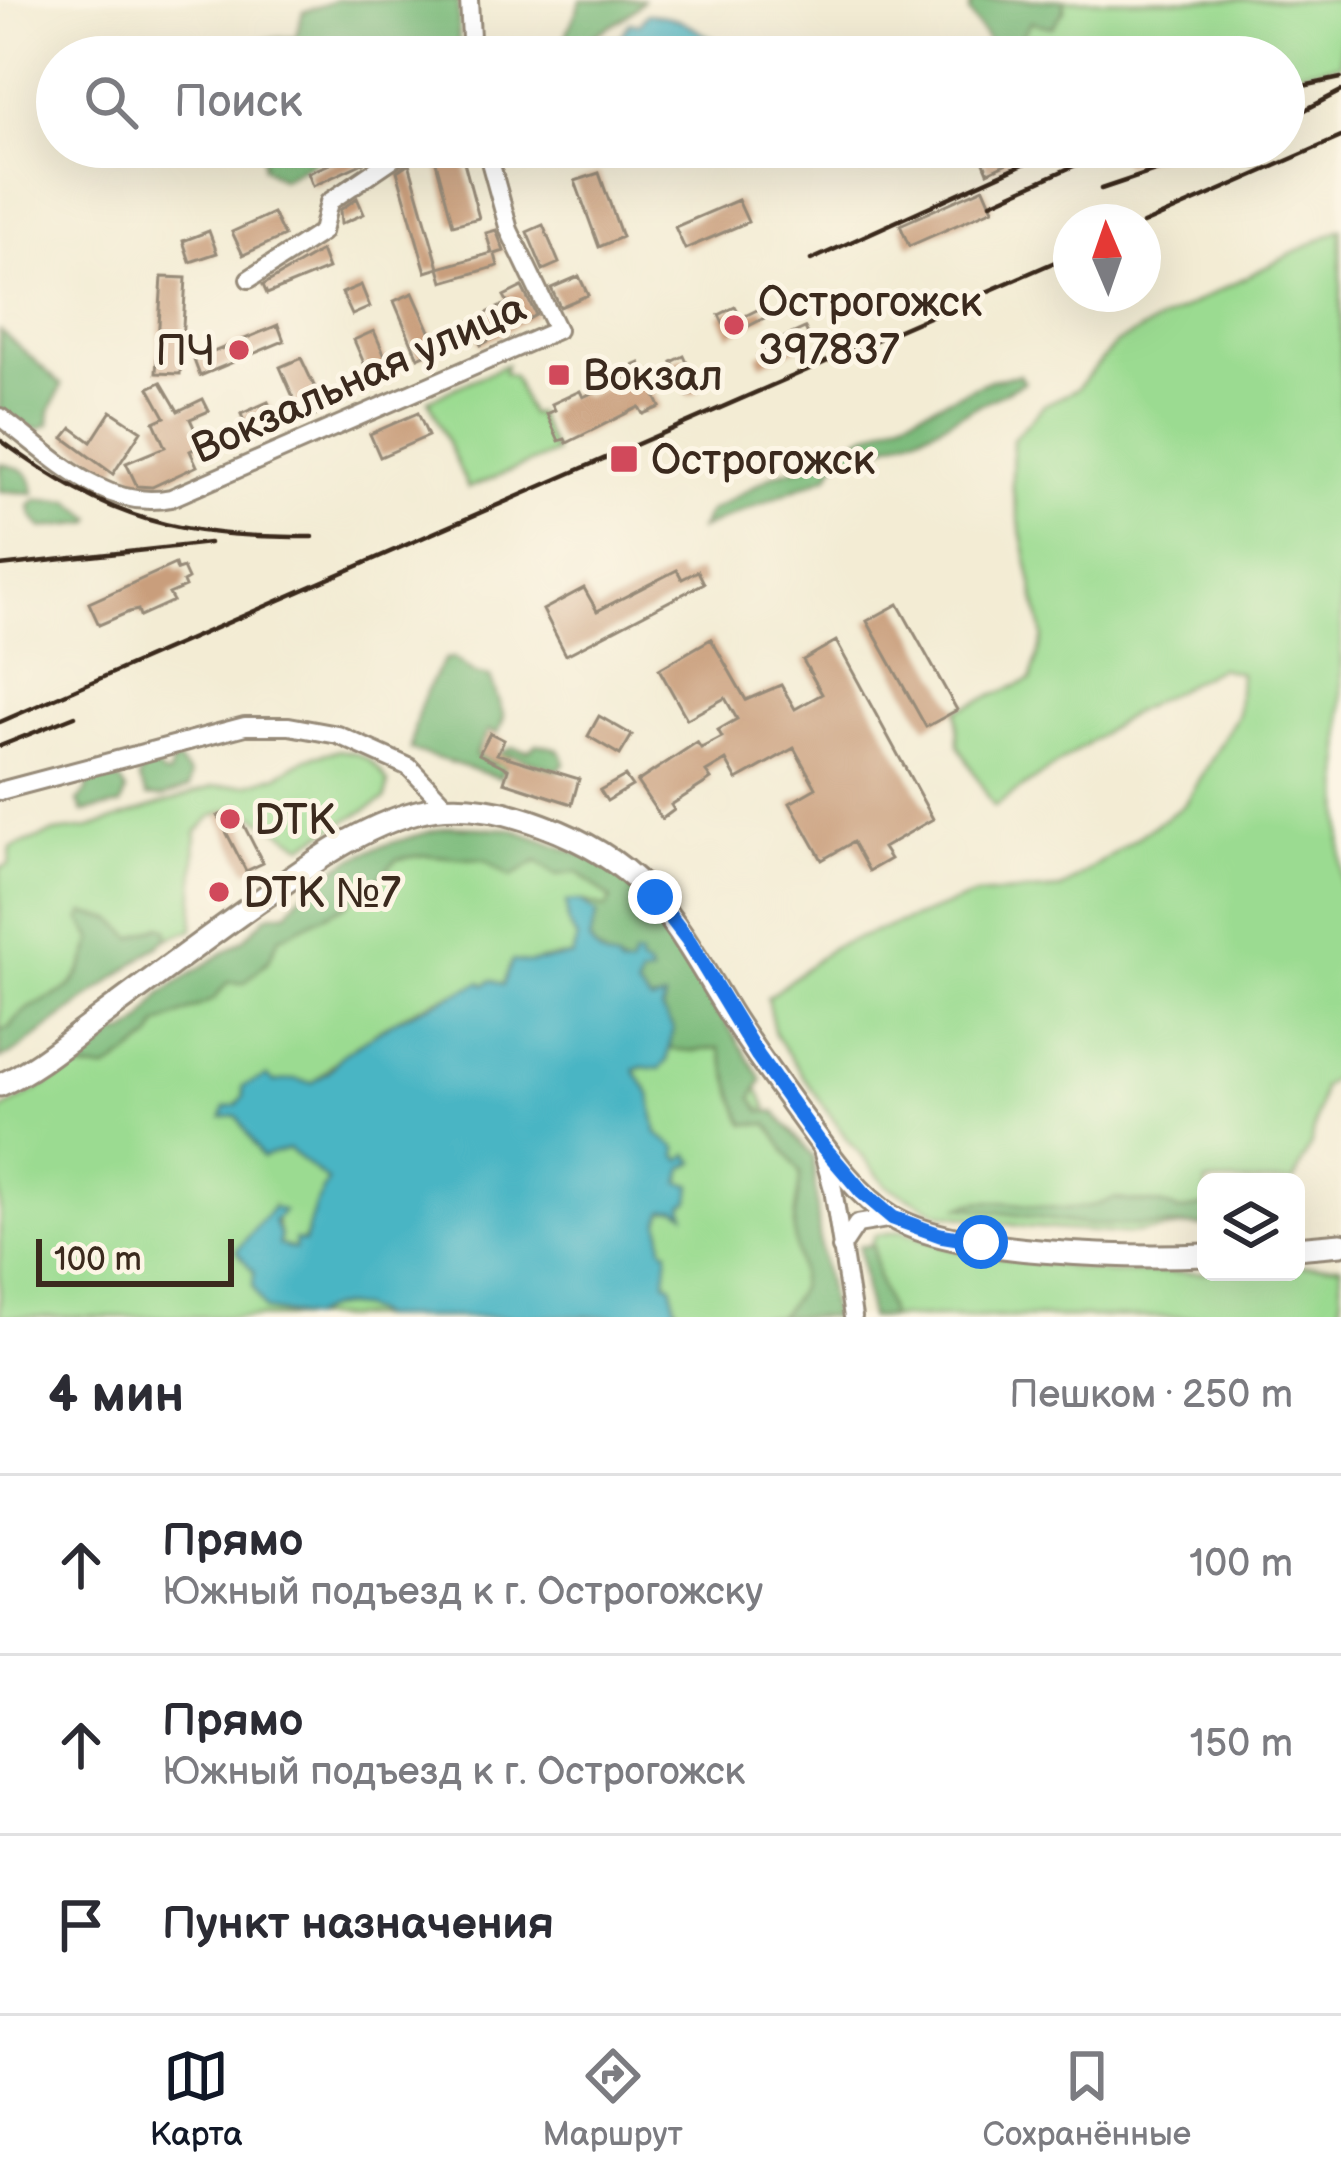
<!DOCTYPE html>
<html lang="ru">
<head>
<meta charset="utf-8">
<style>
  :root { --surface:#fff; --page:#f7f7f7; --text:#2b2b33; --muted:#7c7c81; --line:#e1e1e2; --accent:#111827 }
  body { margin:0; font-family:"Balsamiq Sans",sans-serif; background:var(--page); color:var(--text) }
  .controls { position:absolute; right:36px; bottom:36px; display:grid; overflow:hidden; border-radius:18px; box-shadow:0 12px 48px #0002 }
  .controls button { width:108px; height:108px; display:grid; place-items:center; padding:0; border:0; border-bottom:3px solid var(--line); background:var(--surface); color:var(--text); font:60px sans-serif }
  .compass { position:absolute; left:1053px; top:204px; width:108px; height:108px; border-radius:50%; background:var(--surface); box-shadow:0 12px 48px #0002; rotate:358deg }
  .scale { position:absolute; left:36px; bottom:30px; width:198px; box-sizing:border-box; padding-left:12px; border:6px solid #3b2a1e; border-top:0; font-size:33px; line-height:42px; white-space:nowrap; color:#3b2a1e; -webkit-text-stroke:9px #fcf5e5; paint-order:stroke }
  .stop { position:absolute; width:36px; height:36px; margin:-27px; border:9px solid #1a73e8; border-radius:50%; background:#fff }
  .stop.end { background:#1a73e8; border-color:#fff; box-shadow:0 3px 12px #0008 }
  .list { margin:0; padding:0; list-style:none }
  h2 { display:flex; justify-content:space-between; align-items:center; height:156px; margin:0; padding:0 48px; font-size:51px }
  h2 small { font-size:39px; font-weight:400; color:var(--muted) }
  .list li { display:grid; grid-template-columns:78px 1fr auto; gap:36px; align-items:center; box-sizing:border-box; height:180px; padding:0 48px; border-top:3px solid var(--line) }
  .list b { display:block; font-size:45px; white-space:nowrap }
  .list p { margin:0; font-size:39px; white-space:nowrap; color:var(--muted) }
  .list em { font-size:39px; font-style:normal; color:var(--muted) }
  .icon { flex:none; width:66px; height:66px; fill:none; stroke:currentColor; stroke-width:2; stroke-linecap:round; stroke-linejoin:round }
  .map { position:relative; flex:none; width:1341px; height:1317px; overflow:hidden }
  .search { position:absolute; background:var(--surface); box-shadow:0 12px 48px #0002; left:36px; right:36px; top:36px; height:132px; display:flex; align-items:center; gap:30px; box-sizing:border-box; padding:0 42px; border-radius:66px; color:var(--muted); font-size:45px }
  .sheet { height:696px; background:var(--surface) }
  nav { display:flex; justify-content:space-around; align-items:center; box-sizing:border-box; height:168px; border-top:3px solid var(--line); background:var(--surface); font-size:33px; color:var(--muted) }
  nav a { display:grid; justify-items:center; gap:6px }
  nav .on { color:var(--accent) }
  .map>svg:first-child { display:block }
</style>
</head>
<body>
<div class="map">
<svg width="1341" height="1317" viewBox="0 0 1341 1317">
  <rect width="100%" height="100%" fill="#fcf5e5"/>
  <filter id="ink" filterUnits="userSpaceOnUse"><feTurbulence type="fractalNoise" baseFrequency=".00833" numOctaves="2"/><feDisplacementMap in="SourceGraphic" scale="24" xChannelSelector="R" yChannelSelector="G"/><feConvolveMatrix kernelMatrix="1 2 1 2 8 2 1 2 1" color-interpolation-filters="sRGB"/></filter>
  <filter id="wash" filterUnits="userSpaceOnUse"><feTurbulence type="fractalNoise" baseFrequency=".004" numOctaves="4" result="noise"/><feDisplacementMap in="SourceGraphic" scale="48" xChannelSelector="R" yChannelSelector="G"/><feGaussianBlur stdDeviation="2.7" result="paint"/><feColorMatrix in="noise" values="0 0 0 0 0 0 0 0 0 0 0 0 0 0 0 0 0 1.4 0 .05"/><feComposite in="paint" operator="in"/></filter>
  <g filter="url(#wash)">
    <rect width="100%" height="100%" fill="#f3ecd4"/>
    <!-- green -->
    <path fill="#9bdb91" stroke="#6b8258" stroke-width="3" d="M997,0H1341V64L1284,74V57H1006Z
      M1341,229V1071L1323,1087L1311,1144L1293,1182H1206V1224L1126,1234L1026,1227L939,1213L887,1186L842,1132L775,1035L767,998L833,947L976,895L1061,889L1185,805L1238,714L1240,673L1219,668L1132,713L994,807L958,745L957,710L1031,680L1043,637L1012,486L1013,439L1044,405L1077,389L1116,343Z
      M506,365L504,373L513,376L530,415L536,413L555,453L468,488L429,400Z
      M339,750C364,753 376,762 388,783L385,799L303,845L237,805L211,817L196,832L193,929L167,939L168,930L133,938L112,919L81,920L93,939C87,956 81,980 65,990C46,1002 22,1006 10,1027L0,1031V868L9,865L11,848L55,832L90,828L212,787L249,784L278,775L307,758Z
      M448,834L607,871L747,1063L786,1152L801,1173L802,1283L795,1303L783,1317H688C665,1303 662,1277 668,1251L663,1247L660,1220L664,1210L683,1205L691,1185L680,1184L683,1161L677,1156L676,1148L657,1134L650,1094L634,1070L667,1061L673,1028L568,923L577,939L572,956C545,958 519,961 503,985C447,986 391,1020 347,1052C334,1061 326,1074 312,1083C285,1077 256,1084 236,1105L237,1115L262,1156L289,1149L329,1181C318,1200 310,1237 296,1249L279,1246L280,1236L273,1207L254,1272L265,1310L303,1317H0V1111L108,1049L317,890Z
      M901,1231L955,1250L1110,1273L1296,1272V1266L1341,1265V1317H872L867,1252L875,1235Z
      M351,1304L380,1317H310L324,1308Z"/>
    <!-- forest -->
    <path fill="#7cbb7b" stroke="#5c724c" stroke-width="3" d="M337,0H458L459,54L178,57L196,45L296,37L303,12Z
      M581,0H643C620,29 594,26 573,57H557Z
      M972,0H1064V10L1052,27L1031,22L1019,40L1044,57H1000L969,13Z
      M263,147H338L282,180L263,168Z
      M0,330L62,385L50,411L49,424L37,430L0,410Z
      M1019,375L1024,382L930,430L835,463L829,475L700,529L709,512L774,475L812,464L823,454L991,380Z
      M0,464C22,468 31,469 34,493L0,491Z
      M36,500L70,501L93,519L91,523L42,528L32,516L30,506Z
      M453,658L475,674L490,677L504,717L498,733L488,730L475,755L495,764L501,753L512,747L528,751L537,744C552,748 562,746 564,763L558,770L509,754L500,778L411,750C414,718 426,686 445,659Z
      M178,761L190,775L189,788L162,797L147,796L139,778L146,762H152L162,774L169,775L172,763Z
      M105,773L122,782L126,792L121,805L83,812L78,801L87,791L89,778Z
      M450,827L511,829L605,863L652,905L762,1080L752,1098L761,1111L775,1112L813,1157L820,1247L833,1317H778C814,1280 796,1276 794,1230C793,1212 800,1192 800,1173L768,1124H745C733,1098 729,1074 719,1048L694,1051L669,1049L673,1028L662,1010L664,1000L651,1002L637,988L641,976C623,961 603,964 589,940L597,914L580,901L606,908L611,899L578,872L556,875L537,861L511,877L486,860L426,855L397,859L375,882L357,886L350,903L279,938L269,960L244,983L228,982L214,999L158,1025L151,1039L107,1070L79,1069L81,1059L104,1047L115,1035L127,1033L141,1023L162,993L243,940L268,915L288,912C317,862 397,839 450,827Z
      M84,913L113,919L133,938L161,926L168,930L167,939L14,1053L0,1059V1031L10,1027C22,1006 46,1003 65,990C81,980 87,956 93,940L81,920Z
      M1114,1198C1136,1204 1161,1200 1179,1211L1206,1206V1226L1088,1225L960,1207C998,1188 1060,1225 1114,1198Z
      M873,1245L878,1278L891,1317H869L859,1246Z"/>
    <!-- water -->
    <path fill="#48b5c4" stroke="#427071" stroke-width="3" d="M647,14C688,15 697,36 731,46L735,57H612L610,51L592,44L596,38L618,40L630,22L639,24Z
      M580,901L597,914L589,940C597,953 602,959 617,961L620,967H630L634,956L640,957V963L648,968L651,974L641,976L637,988L651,1002L665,999L662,1011L673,1028L667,1061L660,1069L643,1067L634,1070L650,1094L657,1134L677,1148V1156L682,1160L688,1154L695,1162L684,1168L680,1183L692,1185L690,1201L683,1205L685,1214L677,1209L664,1210L660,1220L663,1247L668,1251L665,1281L672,1285L675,1309L688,1317H380C355,1303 335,1301 310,1317L265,1310L253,1287L254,1272L236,1251L273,1207L284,1211L274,1221L280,1236L279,1245L295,1249V1240L304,1242L315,1206L328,1181L289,1149L262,1157L237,1116L222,1117L225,1107L236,1105L244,1097L243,1086L267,1076L274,1082L295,1079L312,1083L330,1071L341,1056L396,1020L481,982L484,985L492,980L503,985L512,961L527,963L572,956L577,939L568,923L566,902Z"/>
    <g id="blocks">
      <!-- building -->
      <path fill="#c99e7c" d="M432,147H460L479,218L453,225Z
        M1143,147H1154L1157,156L1124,166L1121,153Z
        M1004,150L1009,162L988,172L983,160Z
        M358,152L363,163L313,186L308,173Z
        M409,163L439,268L426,272L397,171Z
        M599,173L622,237L599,247L575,181Z
        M984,188L993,209L909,246L900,225Z
        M357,198L364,214L341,224L340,210Z
        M738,200L748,222L685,249L675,227Z
        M273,213L284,236L243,255L232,232Z
        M543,225L559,263L543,270L527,232Z
        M496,230L504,251L495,254L498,266L443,282L439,268L492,253L486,233Z
        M209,231L217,253L190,262L183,241Z
        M321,251L328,269L267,294L263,285Z
        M579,276L588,295L560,307L551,288Z
        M162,277L186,278L180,374L156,373Z
        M361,285L370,307L352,315L342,293Z
        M522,287L536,315L481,345L470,321L508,303L504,296Z
        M413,293L438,349L418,358L394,301Z
        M735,307L741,318L763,307L768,316L729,336L719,315Z
        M278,325L284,341L200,376L194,360Z
        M805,328L812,342L761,365L757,355L787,342L785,337Z
        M374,331L393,375L373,384L354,340Z
        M684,356L700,391L688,396L672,362Z
        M301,358L326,411L291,426L285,412L297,406L280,367Z
        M640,363L660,407L643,414L639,407L567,443L565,439L559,441L547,414L555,410L552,404L580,391L583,397L627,377L624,370Z
        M161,382L178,411L203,399L209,411L190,419L202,445L190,451L197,466L152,487L137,486L126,463L165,447L154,422L165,417L149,388Z
        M268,402L274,414L246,426L241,414Z
        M111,411L141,431L113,474L64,438L72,428L91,442Z
        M418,413L428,436L380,457L370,434Z
        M175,564L177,570L183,568L188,579L183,582L185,587L169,594L173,601L140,616L138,610L129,612L99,625L89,603Z
        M677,570L682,579L698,571L704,583L566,655L543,610L584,588L597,611Z
        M898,604L957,710L926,727L867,621Z
        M711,639L746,700L781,685L795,709L822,694L803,660L836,641L933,819L883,848L890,859L869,871L853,842L822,860L790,803L816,788L794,748L737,780L726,760L706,772L711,779L671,805L674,810L662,819L637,782L697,742L701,748L722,737L718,730L737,719L725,698L687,719L659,669Z
        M599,716L632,735L620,755L588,736Z
        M490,733L504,740L497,754L579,779L572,804L504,782L508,769L479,754Z
        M625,776L632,786L607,801L600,790Z
        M235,808L263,863L246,871L218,816Z"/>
    </g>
  </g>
  <g filter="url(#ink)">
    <use href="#blocks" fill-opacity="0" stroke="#978b79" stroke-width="3"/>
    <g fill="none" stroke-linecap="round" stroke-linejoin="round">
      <!-- minor casing -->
      <g stroke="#978b79" stroke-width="22">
        <path id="minor" d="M469,0L472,57
          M249,279L322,232L329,202L410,147
          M0,417C51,454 102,512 171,498L557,330L509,230L486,147
          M0,791L245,726H289L338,735L409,767L449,809
          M822,1150L833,1189L853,1317
          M841,1248L857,1224L893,1218"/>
      </g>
      <!-- major casing -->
      <g stroke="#978b79" stroke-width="27">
        <path id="major" d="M0,1085C36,1069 67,1042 98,1019C152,979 205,939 259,901C308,866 358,828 417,812C459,801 502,810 542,825C649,864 673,921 729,1012C753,1050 780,1087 807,1124C830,1156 858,1196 892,1217C954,1255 1132,1258 1206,1255
          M1296,1248L1341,1244"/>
      </g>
      <!-- minor -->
      <use href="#minor" stroke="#fff" stroke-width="16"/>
      <!-- major -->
      <use href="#major" stroke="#fff" stroke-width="21"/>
      <!-- rail -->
      <path stroke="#3b2a1e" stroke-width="4.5" d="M1284,90L1341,78
        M1284,121L1341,91
        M1101,189L1226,147
        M991,203L1116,147
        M1143,224L1341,137
        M811,260L1061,147
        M0,440C112,522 175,537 313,537
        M0,566L209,543
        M0,722L1071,255
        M0,746L75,716"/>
    </g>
  </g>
  <g fill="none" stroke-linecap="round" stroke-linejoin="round" filter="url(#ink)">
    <!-- route -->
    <path stroke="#1a73e8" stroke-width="15" d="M655,897L688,940L758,1056L820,1143L862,1192L893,1218L940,1235L981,1242"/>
  </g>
  <!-- markers -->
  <g fill="#d1495b" stroke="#fcf5e5" stroke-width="4.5">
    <circle cx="734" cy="325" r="12"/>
    <circle cx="239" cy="350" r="12"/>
    <rect x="547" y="363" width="24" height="24" rx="6"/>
    <rect x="609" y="444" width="30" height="30" rx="6"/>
    <circle cx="230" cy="819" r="12"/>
    <circle cx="219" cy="892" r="12"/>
  </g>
  <g text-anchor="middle" stroke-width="10" stroke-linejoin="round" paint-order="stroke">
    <!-- poi labels -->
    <g font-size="42" fill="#3b2a1e" stroke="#fcf5e5" text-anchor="start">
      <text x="758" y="316">Острогожск<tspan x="758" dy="48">397837</tspan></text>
      <text x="215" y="365" text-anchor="end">ПЧ</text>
      <text x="583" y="390">Вокзал</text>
      <text x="651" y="474">Острогожск</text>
      <text x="254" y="834">DTK</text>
      <text x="243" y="907">DTK №7</text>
    </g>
    <!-- street labels -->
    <g font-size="42" fill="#3b2a1e" stroke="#fcf5e5">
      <text transform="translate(358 377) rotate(-24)" y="15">Вокзальная улица</text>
    </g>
  </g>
</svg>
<div class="controls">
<button><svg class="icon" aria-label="layers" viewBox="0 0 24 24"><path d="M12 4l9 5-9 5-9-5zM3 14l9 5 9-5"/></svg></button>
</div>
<svg class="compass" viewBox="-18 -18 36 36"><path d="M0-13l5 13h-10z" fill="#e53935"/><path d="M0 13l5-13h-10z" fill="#7c7c81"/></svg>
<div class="scale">100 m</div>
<div class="stop" style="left:981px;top:1242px"></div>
<div class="stop end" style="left:655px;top:897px"></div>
<div class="search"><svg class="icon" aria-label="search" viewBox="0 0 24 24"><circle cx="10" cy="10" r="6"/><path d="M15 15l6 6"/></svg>Поиск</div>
</div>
<section class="sheet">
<h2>4 мин<small>Пешком · 250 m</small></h2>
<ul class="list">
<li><svg class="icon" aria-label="ahead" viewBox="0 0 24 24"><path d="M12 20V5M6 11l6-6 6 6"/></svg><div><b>Прямо</b><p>Южный подъезд к г. Острогожску</p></div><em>100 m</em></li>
<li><svg class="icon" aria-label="ahead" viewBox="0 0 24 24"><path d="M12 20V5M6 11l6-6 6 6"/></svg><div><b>Прямо</b><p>Южный подъезд к г. Острогожск</p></div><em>150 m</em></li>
<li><svg class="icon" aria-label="arrive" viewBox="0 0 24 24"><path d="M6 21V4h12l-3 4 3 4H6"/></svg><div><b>Пункт назначения</b></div></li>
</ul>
</section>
<nav>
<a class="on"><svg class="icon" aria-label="map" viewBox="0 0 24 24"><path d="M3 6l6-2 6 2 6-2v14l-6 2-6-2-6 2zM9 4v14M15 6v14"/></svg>Карта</a>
<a><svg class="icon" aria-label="directions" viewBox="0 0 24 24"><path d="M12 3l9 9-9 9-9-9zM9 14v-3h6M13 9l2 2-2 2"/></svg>Маршрут</a>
<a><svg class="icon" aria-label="saved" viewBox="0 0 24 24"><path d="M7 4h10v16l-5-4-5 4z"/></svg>Сохранённые</a>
</nav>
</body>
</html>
